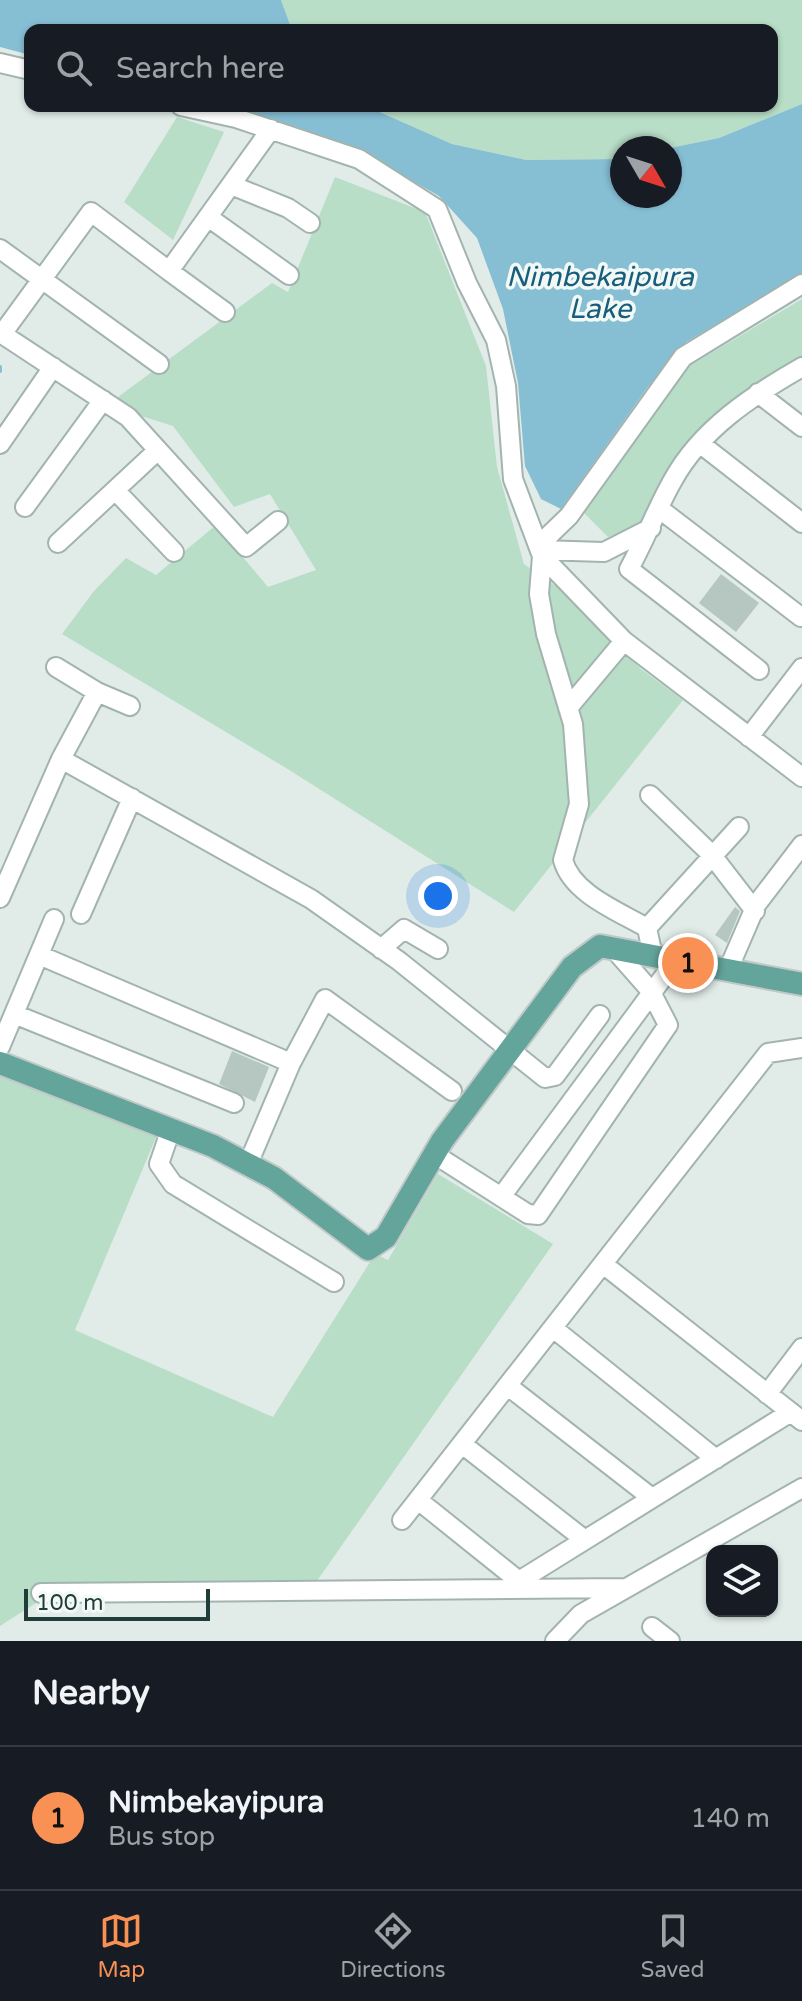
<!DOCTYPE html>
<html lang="en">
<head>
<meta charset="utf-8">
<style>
  :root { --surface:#171b24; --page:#242831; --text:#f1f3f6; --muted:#9ea1a6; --line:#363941; --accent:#f89153 }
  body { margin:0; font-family:"Varela Round",sans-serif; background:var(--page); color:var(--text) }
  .controls { position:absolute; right:24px; bottom:24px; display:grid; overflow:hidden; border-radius:16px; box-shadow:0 2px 6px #0004 }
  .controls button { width:72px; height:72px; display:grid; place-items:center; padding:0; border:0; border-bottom:2px solid var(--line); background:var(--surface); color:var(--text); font:40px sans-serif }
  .compass { position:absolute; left:610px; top:136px; width:72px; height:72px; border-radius:50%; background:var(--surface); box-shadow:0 2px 6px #0004; rotate:129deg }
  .scale { position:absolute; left:24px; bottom:20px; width:186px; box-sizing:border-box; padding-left:8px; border:4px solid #203d39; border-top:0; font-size:22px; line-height:28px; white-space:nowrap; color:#203d39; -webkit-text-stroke:6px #f1f8f6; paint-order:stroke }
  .you { position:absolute; left:438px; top:896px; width:28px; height:28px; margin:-20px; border:6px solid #fff; border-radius:50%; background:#1a73e8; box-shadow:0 0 0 12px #1a73e833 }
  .badge { display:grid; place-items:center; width:52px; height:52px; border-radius:50%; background:var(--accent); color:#111; font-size:26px; font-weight:700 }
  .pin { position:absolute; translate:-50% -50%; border:4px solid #fff; box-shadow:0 2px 8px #0006 }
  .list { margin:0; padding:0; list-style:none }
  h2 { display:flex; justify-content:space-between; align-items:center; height:104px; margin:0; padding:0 32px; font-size:34px }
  h2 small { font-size:26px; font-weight:400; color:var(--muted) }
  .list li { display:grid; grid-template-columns:52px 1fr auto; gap:24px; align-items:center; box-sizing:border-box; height:144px; padding:0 32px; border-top:2px solid var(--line) }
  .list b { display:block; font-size:30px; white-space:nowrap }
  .list p { margin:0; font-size:26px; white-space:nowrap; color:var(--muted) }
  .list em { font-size:26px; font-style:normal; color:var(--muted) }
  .icon { flex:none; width:44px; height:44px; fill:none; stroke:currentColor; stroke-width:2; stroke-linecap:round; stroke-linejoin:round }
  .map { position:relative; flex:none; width:802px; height:1641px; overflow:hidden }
  .search { position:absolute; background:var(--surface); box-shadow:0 2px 6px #0004; left:24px; right:24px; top:24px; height:88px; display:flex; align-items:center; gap:20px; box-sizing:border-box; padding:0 28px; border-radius:16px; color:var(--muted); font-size:30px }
  .sheet { height:248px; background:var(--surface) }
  nav { display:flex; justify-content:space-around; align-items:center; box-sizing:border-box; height:112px; border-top:2px solid var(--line); background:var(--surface); font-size:22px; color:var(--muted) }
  nav a { display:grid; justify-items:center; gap:4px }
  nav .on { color:var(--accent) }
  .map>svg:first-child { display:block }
</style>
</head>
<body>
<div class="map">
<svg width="802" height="1641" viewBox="0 0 802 1641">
  <rect width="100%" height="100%" fill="#e1ece8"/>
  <!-- green -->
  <path fill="#b8dec7" d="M281,0H802V104L719,138L670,148H622L621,159L526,160L452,144L366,106H772V30H292Z
    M177,117L224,132L173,240L124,202Z
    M335,177L425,212L486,366L497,467L524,564L570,596L641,669L683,700L514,912L286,768L62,634L94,591L126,558L156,575L216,525L268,587L316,570L270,494L234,507L173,426L138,415L118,397L272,283L288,292Z
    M802,299V360L713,416L673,468L646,523L608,537L583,512L676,374Z
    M0,1075L157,1135L75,1330L273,1417L375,1254L388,1260L438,1174L553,1244L312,1588L61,1587L0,1626Z"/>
  <!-- water -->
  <path fill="#86bed4" d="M0,0H281L292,30H30V55L0,47Z
    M802,104V274L686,342L647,388L561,509L541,499L525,466L518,383L503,309L477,238L439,196L371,157L217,106H366L452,144L526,160L622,159V196H670V148L719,138Z"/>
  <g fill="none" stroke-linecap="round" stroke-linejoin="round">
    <!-- stream -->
    <path stroke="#86bed4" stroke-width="4" d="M0,367V371"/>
  </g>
  <!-- building -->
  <path fill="#b6c7c2" d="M721,574L759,603L736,632L699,603Z
    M735,907L740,911L727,943L715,935Z
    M232,1051L269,1067L255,1102L219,1084Z"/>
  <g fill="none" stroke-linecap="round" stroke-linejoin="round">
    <!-- minor casing -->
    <g stroke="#a3b4b0" stroke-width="22">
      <path id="minor" d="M0,63L30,70
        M181,106L236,118L359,159L437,209L467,283L496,340L506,386L513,479L542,556L539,594L546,634L573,724L578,792L579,804L563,860C572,894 620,912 647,928L653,956
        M271,129L169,271L91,212L2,334L128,417L246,547L278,521
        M231,185L288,208L310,223
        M208,217L289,275
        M0,249L159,364
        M169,271L225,312
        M758,393L802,427
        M0,444L53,367
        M702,445L802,523
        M115,490L174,552
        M25,507L103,400
        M661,510L801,617
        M58,543L158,450
        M538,546L569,516L683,357L802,284
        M540,550L604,552L651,528
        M542,556L624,641L802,777
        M56,667L97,692L130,706
        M759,670L629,569C645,540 657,508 673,480C701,429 753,395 802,367
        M568,708L624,641
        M749,737L802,668
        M61,759L311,899L399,961L545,1078L555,1076L600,1015
        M650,795L711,854L755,911
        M0,898L61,759L97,692
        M81,914L132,798
        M647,928L739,827
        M381,949L404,929L438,949
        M39,955L291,1063L325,999L452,1091
        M728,970L756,905L802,845
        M14,1014L234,1103
        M0,1047L54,919
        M171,1129L159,1164L173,1184L334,1282
        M434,1154L528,1214L538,1215L668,1025L650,990L614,949
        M248,1164L291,1063
        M501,1197L676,960
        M603,1264L802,1421
        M553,1328L716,1459
        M508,1386L652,1498
        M767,1394L802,1348
        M462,1444L585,1540
        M418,1500L519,1581L791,1412
        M402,1520L768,1053L802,1048
        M41,1593L626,1588
        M652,1627L670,1641
        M555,1641L581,1614L802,1488"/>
    </g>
    <!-- major casing -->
    <g stroke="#c1c9c8" stroke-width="26">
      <path id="major" d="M0,1063L213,1146L274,1178L368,1249L386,1237L442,1141L572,967L600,946L802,984"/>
    </g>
    <!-- minor -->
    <use href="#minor" stroke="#fff" stroke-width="18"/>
    <!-- major -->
    <use href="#major" stroke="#63a49b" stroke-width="22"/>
  </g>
  <g text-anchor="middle" stroke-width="7" stroke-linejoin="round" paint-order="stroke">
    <!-- water labels -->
    <g font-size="28" font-style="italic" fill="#185e7c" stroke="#f1f8f6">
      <text x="600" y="286">Nimbekaipura<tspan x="600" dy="32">Lake</tspan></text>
    </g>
  </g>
</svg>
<div class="controls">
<button><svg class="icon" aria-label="layers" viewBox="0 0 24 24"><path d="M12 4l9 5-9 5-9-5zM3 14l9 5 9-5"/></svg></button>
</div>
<svg class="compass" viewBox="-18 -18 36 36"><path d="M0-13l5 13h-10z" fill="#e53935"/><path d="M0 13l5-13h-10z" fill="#9ea1a6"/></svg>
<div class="scale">100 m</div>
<div class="you"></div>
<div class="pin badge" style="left:688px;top:963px">1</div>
<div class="search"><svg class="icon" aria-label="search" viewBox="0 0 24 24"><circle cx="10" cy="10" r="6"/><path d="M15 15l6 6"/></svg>Search here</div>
</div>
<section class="sheet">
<h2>Nearby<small></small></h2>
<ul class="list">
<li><span class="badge">1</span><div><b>Nimbekayipura</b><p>Bus stop</p></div><em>140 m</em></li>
</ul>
</section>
<nav>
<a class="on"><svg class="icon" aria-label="map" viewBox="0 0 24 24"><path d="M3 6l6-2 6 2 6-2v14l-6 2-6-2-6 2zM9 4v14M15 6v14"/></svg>Map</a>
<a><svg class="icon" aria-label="directions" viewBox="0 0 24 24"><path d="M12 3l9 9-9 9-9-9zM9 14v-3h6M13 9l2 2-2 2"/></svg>Directions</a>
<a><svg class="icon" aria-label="saved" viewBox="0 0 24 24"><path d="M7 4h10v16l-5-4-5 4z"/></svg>Saved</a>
</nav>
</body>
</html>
